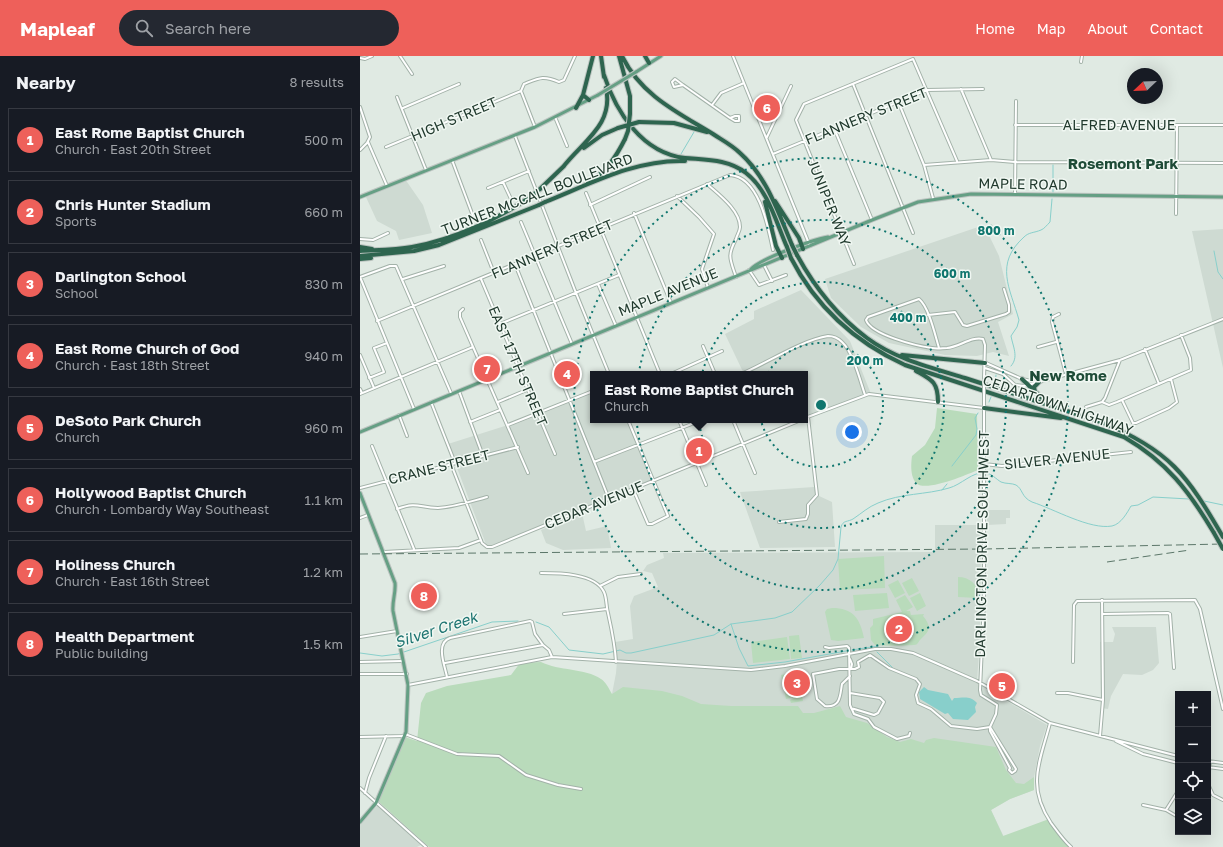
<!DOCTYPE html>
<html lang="en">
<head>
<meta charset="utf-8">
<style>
  :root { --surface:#171b24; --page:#242831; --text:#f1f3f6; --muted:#9ea1a6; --line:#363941; --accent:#ee605a }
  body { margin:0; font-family:"Golos Text",sans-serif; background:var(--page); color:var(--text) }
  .controls { position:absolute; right:12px; bottom:12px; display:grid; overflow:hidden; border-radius:0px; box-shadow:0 4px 16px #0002 }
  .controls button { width:36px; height:36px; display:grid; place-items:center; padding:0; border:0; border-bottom:1px solid var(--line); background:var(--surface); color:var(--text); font:20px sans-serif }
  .compass { position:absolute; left:767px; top:12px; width:36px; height:36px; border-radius:50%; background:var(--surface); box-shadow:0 4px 16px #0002; rotate:247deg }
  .you { position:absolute; left:492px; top:376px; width:14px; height:14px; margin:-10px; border:3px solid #fff; border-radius:50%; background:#1a73e8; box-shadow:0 0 0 6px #1a73e833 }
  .badge { display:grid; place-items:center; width:26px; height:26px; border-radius:50%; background:var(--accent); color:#fff; font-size:13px; font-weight:700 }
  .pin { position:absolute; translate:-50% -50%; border:2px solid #fff; box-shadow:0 1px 4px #0006 }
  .popup { position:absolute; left:230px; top:315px; width:218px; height:52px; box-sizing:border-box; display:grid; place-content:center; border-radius:0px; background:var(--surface); filter:drop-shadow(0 1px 3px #0005); font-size:13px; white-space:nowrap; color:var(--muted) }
  .popup b { font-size:15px; color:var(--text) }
  .popup::after { content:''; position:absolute; left:50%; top:100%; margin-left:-8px; border:8px solid transparent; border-top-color:var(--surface) }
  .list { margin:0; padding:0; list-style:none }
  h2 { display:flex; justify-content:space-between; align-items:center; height:52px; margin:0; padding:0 16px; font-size:17px }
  h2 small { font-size:13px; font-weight:400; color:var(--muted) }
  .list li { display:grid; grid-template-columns:26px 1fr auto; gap:12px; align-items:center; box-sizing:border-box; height:64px; margin:0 8px 8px; padding:0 8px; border:1px solid var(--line); border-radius:0px }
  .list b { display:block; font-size:15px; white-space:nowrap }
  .list p { margin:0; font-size:13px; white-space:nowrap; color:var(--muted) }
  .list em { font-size:13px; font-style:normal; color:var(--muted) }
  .icon { flex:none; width:22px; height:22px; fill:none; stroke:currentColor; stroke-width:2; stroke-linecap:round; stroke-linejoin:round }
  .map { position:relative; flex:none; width:863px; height:791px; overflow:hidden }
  header { display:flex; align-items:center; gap:24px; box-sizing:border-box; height:56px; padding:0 20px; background:var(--accent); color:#fff }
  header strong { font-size:19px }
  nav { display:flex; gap:22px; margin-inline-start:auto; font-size:14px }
  .search { width:280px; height:36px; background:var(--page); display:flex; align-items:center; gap:10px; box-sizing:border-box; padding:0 14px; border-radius:22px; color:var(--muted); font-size:15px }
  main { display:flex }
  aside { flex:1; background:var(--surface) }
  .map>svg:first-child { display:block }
</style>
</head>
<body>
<header>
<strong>Mapleaf</strong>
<div class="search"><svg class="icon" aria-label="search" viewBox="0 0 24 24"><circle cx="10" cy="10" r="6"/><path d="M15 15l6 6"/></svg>Search here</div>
<nav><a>Home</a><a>Map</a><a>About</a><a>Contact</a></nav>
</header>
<main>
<aside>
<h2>Nearby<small>8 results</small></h2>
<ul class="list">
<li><span class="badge">1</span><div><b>East Rome Baptist Church</b><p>Church · East 20th Street</p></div><em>500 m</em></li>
<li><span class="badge">2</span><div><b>Chris Hunter Stadium</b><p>Sports</p></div><em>660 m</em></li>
<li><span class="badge">3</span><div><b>Darlington School</b><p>School</p></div><em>830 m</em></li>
<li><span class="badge">4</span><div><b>East Rome Church of God</b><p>Church · East 18th Street</p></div><em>940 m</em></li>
<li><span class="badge">5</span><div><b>DeSoto Park Church</b><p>Church</p></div><em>960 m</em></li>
<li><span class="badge">6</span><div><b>Hollywood Baptist Church</b><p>Church · Lombardy Way Southeast</p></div><em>1.1 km</em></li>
<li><span class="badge">7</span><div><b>Holiness Church</b><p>Church · East 16th Street</p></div><em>1.2 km</em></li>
<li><span class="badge">8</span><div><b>Health Department</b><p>Public building</p></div><em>1.5 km</em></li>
</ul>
</aside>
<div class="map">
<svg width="863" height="791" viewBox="0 0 863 791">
  <rect width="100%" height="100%" fill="#e0eae3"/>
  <!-- built -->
  <path fill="#cedad2" d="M45,123L63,149L72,177L39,184L36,175L17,165L5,139Z
    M624,169L639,200L653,258L638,266L649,300L633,296L617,300L585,299L529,287L501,271L471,242L465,223Z
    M863,173V312L832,175Z
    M441,234L490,285L511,338L445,363V318H384L365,278L394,263V255Z
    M233,335V364H268L294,425L127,491L88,388L148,369Z
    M454,431L457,439L472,446L475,491L400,492L380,436Z
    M627,454H650V462H646V468L627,469Z
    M222,457L226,475L247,470L251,492L203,494L186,487L181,474Z
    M575,469H621L620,584L617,625L630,635L687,669L680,690L674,721V734L650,743L631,754L644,781L618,791H223L256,617L257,605L255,586L273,583L270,550L274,540L298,531L292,517L283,515L287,509L304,502L303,497L575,496Z
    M752,571H796L799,607L793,614L782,619L763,618L751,640L748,653L741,652L740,586H753L755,578Z
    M18,749L61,789L57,791H0V769Z"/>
  <!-- green -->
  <path fill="#b9dbbb" d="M577,352L617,358L618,414C608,418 565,437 556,427C550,420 551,408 552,400L565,389L575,372Z
    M524,500L525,532L480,534L478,503Z
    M598,521C610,521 619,529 618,542L598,541Z
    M552,522L559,535L549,540L542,527Z
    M538,524L545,537L535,542L528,529Z
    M527,537L529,552L495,555L493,539Z
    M560,537L566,550L557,555L550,542Z
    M545,539L553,551L546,555H550L551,559L564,558L563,560C572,571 570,575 560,584C558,586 558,589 554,589C541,590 528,590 515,589L511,584L510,572L513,569V563L542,556L536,544Z
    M472,552C493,552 500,562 504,582L478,585L471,584L465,556L467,553Z
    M439,579L442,602L431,603L429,580Z
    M427,581L430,603L393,607L391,586Z
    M181,606C199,615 225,612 241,623C246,626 249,633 252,638L263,631L302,635L322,640L341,648L371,650H438L443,657H454L480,650L486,661L507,667L527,681L540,686L551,683L564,687L566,684L574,682L636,691L646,714L656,727L664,728L674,721V734L650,743L631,754L643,780L689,763L711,791H69L18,745L45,681L57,685L61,647L66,637L87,630L151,619L160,607Z
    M439,615L444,639L442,640L443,645L431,647L430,644L436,641L426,643L421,619Z"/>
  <!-- water -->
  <path fill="#88cfcb" d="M564,631L568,634L588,638L592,645L594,642C603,642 610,639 617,647L615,651L616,656L608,664L593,663L588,657L585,658L560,643L559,636Z"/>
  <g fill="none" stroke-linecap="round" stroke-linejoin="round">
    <!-- stream -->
    <path stroke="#88cfcb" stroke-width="1" d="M321,98L334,76
      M693,136V109
      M854,195L858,216L863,223
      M651,310C659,301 653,291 651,280L657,271L659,264C650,232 634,208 664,181C669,176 674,177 681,174C684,173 687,169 690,166L692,143
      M635,328L636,319
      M629,346L631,341
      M592,410L616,379L617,373L615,362L618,357
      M582,434L587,428
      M844,445L863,449
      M176,566L189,571L209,594L243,598L260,594L266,597H271L354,579L371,568L415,562L432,556L460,529L473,514L478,503L481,471C483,464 488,466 493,463C502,457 508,451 518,447C541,437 566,439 589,432C601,429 613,415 625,417C631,417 636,423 641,426C646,428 652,427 656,429C663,433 661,441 672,446C694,453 730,474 752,470C761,468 767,457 771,450L778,449L793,441L829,443
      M371,568L379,592L388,610L425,606L486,595
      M492,594L518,590
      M517,596L534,613
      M0,597L22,600L38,598L132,566L158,565"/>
    <!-- minor casing -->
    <g stroke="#a3b2a9" stroke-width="4">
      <path id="minor" d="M40,0L52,18
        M373,0L450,190
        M0,2L5,3L12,0
        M721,6L722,0
        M315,23L323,29L314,31L312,26Z
        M493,28L553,177
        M323,29L370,62
        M601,33L631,104
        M161,35L164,28C179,22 183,19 199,26L204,24L215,0
        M161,35L175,71
        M37,41L66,114
        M538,45L564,109L573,142
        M352,49L361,37L384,27
        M0,51L10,81L7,87L0,94
        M43,52L99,28
        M375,60H379V65H375L370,62Z
        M195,61L207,90
        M655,69H863
        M474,72L512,164
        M155,80L216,237L249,318
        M407,81L431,30
        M8,86L27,130
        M26,91L161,35
        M413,98L567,34L623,33
        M92,104L113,160
        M564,109L631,104L655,106L863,107
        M143,126L151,143
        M347,128C358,138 380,154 380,171C380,175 377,179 376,183C367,200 370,203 376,221
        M128,132L169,115
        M226,137L300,318
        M655,138L656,45
        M317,140L339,161L354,178L342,213L348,232
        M230,149L290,121
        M274,157L311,247
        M816,158L817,70
        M161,166L212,288
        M0,183L13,184L28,177
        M121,184L134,217
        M155,208L249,443
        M494,208L436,64L444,48L553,3L597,105
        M404,209L412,225
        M389,214L399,229L426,219
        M0,221L30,210H36L91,337
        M0,221L54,353
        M43,223L84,210
        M121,223L195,398
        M238,228L256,270
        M103,253L100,256V261L168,417
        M699,258L693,261L692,266L706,318
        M568,259L595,256L603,269L607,270L646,258L649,256V249L644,233
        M17,265L370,119C399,121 408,170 413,194
        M140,268L259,219
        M343,290L355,318
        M678,291L696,286
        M579,292C575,279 569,251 559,243L508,261L506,264C511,279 557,290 572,292C577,293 583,292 587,292C599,291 612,280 623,283L625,289L624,322
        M785,293L799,328
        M0,299L14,332
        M626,307L662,323L676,326
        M625,312L643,318L655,329L664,330L760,304L863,263
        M311,318L362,295
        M381,318C407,307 442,284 468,280C473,280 478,282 482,286C493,296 500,324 505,339
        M9,322L24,316L14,292L27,287
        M0,333L2,337
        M99,335L123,400
        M0,338L113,291
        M762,344L773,367H776L809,352L817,346L811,323
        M71,346L95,407
        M138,346L169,333
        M742,346L749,349L757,346L831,314L830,302L821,279
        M726,351L742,346L745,342L760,304
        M39,359L47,380
        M445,362L509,338L624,352
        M268,364L308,460L292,468H288L273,433
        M319,364L346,429
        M373,364L395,417
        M110,366L140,354
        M148,369L233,335
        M12,390L54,493
        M234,406L342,364
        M91,408L122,487L127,491H132L441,364
        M624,408L642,410L771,396
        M0,432L158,391
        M37,453C58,445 59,452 78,452C95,451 112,445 127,441
        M0,462L8,459
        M419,466L446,463L448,458V449L457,439L448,361
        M24,496L99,492L121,484
        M181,517C198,517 235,517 244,536C247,543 246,550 248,557C252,575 255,588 256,606
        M240,530L258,521L281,518
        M204,558L247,553
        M743,558L808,557L810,558L814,612
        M0,581L37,575
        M465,591L469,592L487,590L489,592L490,649L494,658L508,663L514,671L537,683L549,680L550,677
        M490,603L492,608L491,613
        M0,606L43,605
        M713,606L714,549L717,545L835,544L840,553L863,653
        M85,607L183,589L189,594L192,601
        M0,618H47
        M490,620L482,628C480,639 481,652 465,650L457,643L453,618L479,613H495L499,611L498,606L510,599L529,612L556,623L560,628L556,639L558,647L571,653L591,670L617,673L630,671L636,658L637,649L621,639L620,634L624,544V342
        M87,621C85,610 75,587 90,582L170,565L172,566L175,578L183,589
        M48,629L192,601L391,614L425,610L515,593H531L553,597L617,625L690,667L818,700
        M490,637L520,642L524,646L518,657L514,659L491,652
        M697,637H708L743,644
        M690,667C680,706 666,729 691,767C697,775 703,784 711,791
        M630,671L656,713L655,715L652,717L649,714L650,712L630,675Z
        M45,678L97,698L139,700L166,719L198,729L221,733
        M740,680L743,644L742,544
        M0,681L44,680
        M756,685L783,698L818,707
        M848,705L863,707
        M848,711L863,713
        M848,725L850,705
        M848,728L853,739L863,744
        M0,732L66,791
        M5,737L9,722L26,680
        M783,749L806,754L818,761
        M806,754L818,735"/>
    </g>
    <!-- major casing -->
    <g stroke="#bcc4c0" stroke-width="5">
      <path id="major" d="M276,16L301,0
        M0,141L175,71L238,39
        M391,213C402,202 452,184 468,181
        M0,376L512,164L558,146L611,138L863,141
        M0,437L35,527C36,537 32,545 33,555L48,629L46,676L16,747L0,766"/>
    </g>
    <!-- highway casing -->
    <g stroke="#bcc4c0" stroke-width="6">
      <path id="highway" d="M241,0L244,21
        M259,0L270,40V58
        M262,0C281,39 317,56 353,78C362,84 372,89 380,97C407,121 418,156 432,189
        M285,0L289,7
        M244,19C256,56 282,97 325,102C346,104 368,103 386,117C408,134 416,166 427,191
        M223,39L229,44
        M216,52L223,39L233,0
        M279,66L314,67L347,76
        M224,92L242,79L258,72
        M203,111C223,85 254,69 246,32
        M228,127C246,116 256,101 265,83
        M180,133L204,110
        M415,145L439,182L443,193
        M185,146C230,128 276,103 325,105
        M405,146L416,190L422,202
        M0,191L12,193
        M0,195C17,194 35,194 52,191C92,184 142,162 174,138
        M437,199C455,232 476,259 507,282C535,303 572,312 605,322C650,337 696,351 741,366C810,394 827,419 863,481
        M0,200L54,195L79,189L179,149
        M431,202C456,251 495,286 545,309L764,381C807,406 829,435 854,477
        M0,203L11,202
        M542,299L625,307
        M556,315C572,324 578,326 578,346
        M662,323L683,343L693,348
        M675,336L674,331L679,326
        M624,352L701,362"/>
    </g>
    <!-- minor -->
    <use href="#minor" stroke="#fff" stroke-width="2"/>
    <!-- major -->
    <use href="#major" stroke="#659f84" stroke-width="3"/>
    <!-- highway -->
    <use href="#highway" stroke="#2e654f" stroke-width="4"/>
    <!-- rail -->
    <path stroke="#5b7669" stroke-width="1" stroke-dasharray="8 4" stroke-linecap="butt" d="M0,498L624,493L863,488
      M747,506L830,494"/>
    <!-- minor-bridge casing -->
    <g stroke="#a3b2a9" stroke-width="4" stroke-linecap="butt">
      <path id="minor-bridge" d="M624,342V322"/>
    </g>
    <!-- major-bridge casing -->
    <g stroke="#bcc4c0" stroke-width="5" stroke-linecap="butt">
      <path id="major-bridge" d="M238,39L276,16"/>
    </g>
    <!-- highway-bridge casing -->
    <g stroke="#bcc4c0" stroke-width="6" stroke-linecap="butt">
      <path id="highway-bridge" d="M258,72L279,66
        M265,83L268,75L270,58
        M174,138L180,133
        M179,149L185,146
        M432,189L437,199
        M427,191L431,202
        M854,477L863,493"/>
    </g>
    <!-- minor-bridge -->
    <use href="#minor-bridge" stroke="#fff" stroke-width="2"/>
    <!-- major-bridge -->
    <use href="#major-bridge" stroke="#659f84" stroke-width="3"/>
    <!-- highway-bridge -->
    <use href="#highway-bridge" stroke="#2e654f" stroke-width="4"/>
  </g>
  <!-- distance rings -->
  <g fill="none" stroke="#0f766e" stroke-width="2" stroke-dasharray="2 4">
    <circle cx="461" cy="349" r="62"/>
    <circle cx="461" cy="349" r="123"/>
    <circle cx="461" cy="349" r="185"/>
    <circle cx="461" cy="349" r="247"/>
  </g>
  <g text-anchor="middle" stroke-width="3" stroke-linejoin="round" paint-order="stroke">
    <!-- street labels -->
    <g font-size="14" fill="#213a2e" stroke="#f0f7f2">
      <text transform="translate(506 60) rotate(-22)" y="5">FLANNERY STREET</text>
      <text transform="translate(94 63) rotate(-23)" y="5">HIGH STREET</text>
      <text x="759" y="74">ALFRED AVENUE</text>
      <text transform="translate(663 128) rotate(1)" y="5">MAPLE ROAD</text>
      <text transform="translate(177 138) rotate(-21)" y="5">TURNER MCCALL BOULEVARD</text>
      <text transform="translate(469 146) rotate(68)" y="5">JUNIPER WAY</text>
      <text transform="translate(192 193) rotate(-23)" y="5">FLANNERY STREET</text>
      <text transform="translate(308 236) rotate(-22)" y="5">MAPLE AVENUE</text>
      <text transform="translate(158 310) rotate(67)" y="5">EAST 17TH STREET</text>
      <text transform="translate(698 349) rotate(19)" y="5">CEDARTOWN HIGHWAY</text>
      <text transform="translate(697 403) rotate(-6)" y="5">SILVER AVENUE</text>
      <text transform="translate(79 411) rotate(-14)" y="5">CRANE STREET</text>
      <text transform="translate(234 449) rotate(-22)" y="5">CEDAR AVENUE</text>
      <text transform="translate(622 488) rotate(-89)" y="5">DARLINGTON DRIVE SOUTHWEST</text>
    </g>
    <!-- neighbourhood labels -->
    <g font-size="15" font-weight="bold" fill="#1e4b37" stroke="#f0f7f2">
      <text x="763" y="113">Rosemont Park</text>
      <text x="708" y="325">New Rome</text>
    </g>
    <!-- water labels -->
    <g font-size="15" font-style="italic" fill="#1d7471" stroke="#f0f7f2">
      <text transform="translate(76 574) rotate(-18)" y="5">Silver Creek</text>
    </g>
  </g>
  <circle cx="461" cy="349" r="6" fill="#0f766e" stroke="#f0f7f2" stroke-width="2"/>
  <g font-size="12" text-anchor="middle" font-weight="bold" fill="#0f766e" stroke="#f0f7f2" stroke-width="3" stroke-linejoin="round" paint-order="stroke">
    <text x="636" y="179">800 m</text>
    <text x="592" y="222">600 m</text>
    <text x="548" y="266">400 m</text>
    <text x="505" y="309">200 m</text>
  </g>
</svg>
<div class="controls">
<button>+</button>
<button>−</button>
<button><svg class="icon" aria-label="locate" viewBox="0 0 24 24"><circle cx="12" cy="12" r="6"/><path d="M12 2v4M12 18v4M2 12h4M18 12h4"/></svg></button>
<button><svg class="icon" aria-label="layers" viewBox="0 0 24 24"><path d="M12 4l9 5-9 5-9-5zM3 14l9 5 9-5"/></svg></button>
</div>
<svg class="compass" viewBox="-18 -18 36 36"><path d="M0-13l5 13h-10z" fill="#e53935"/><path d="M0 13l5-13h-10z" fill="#9ea1a6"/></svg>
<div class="you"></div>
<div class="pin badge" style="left:339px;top:395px">1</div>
<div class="popup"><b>East Rome Baptist Church</b>Church</div>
<div class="pin badge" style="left:539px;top:573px">2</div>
<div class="pin badge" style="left:437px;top:627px">3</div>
<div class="pin badge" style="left:207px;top:318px">4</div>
<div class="pin badge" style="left:642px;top:630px">5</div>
<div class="pin badge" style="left:407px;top:52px">6</div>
<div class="pin badge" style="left:127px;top:313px">7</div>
<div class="pin badge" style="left:64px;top:540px">8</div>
</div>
</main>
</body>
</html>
